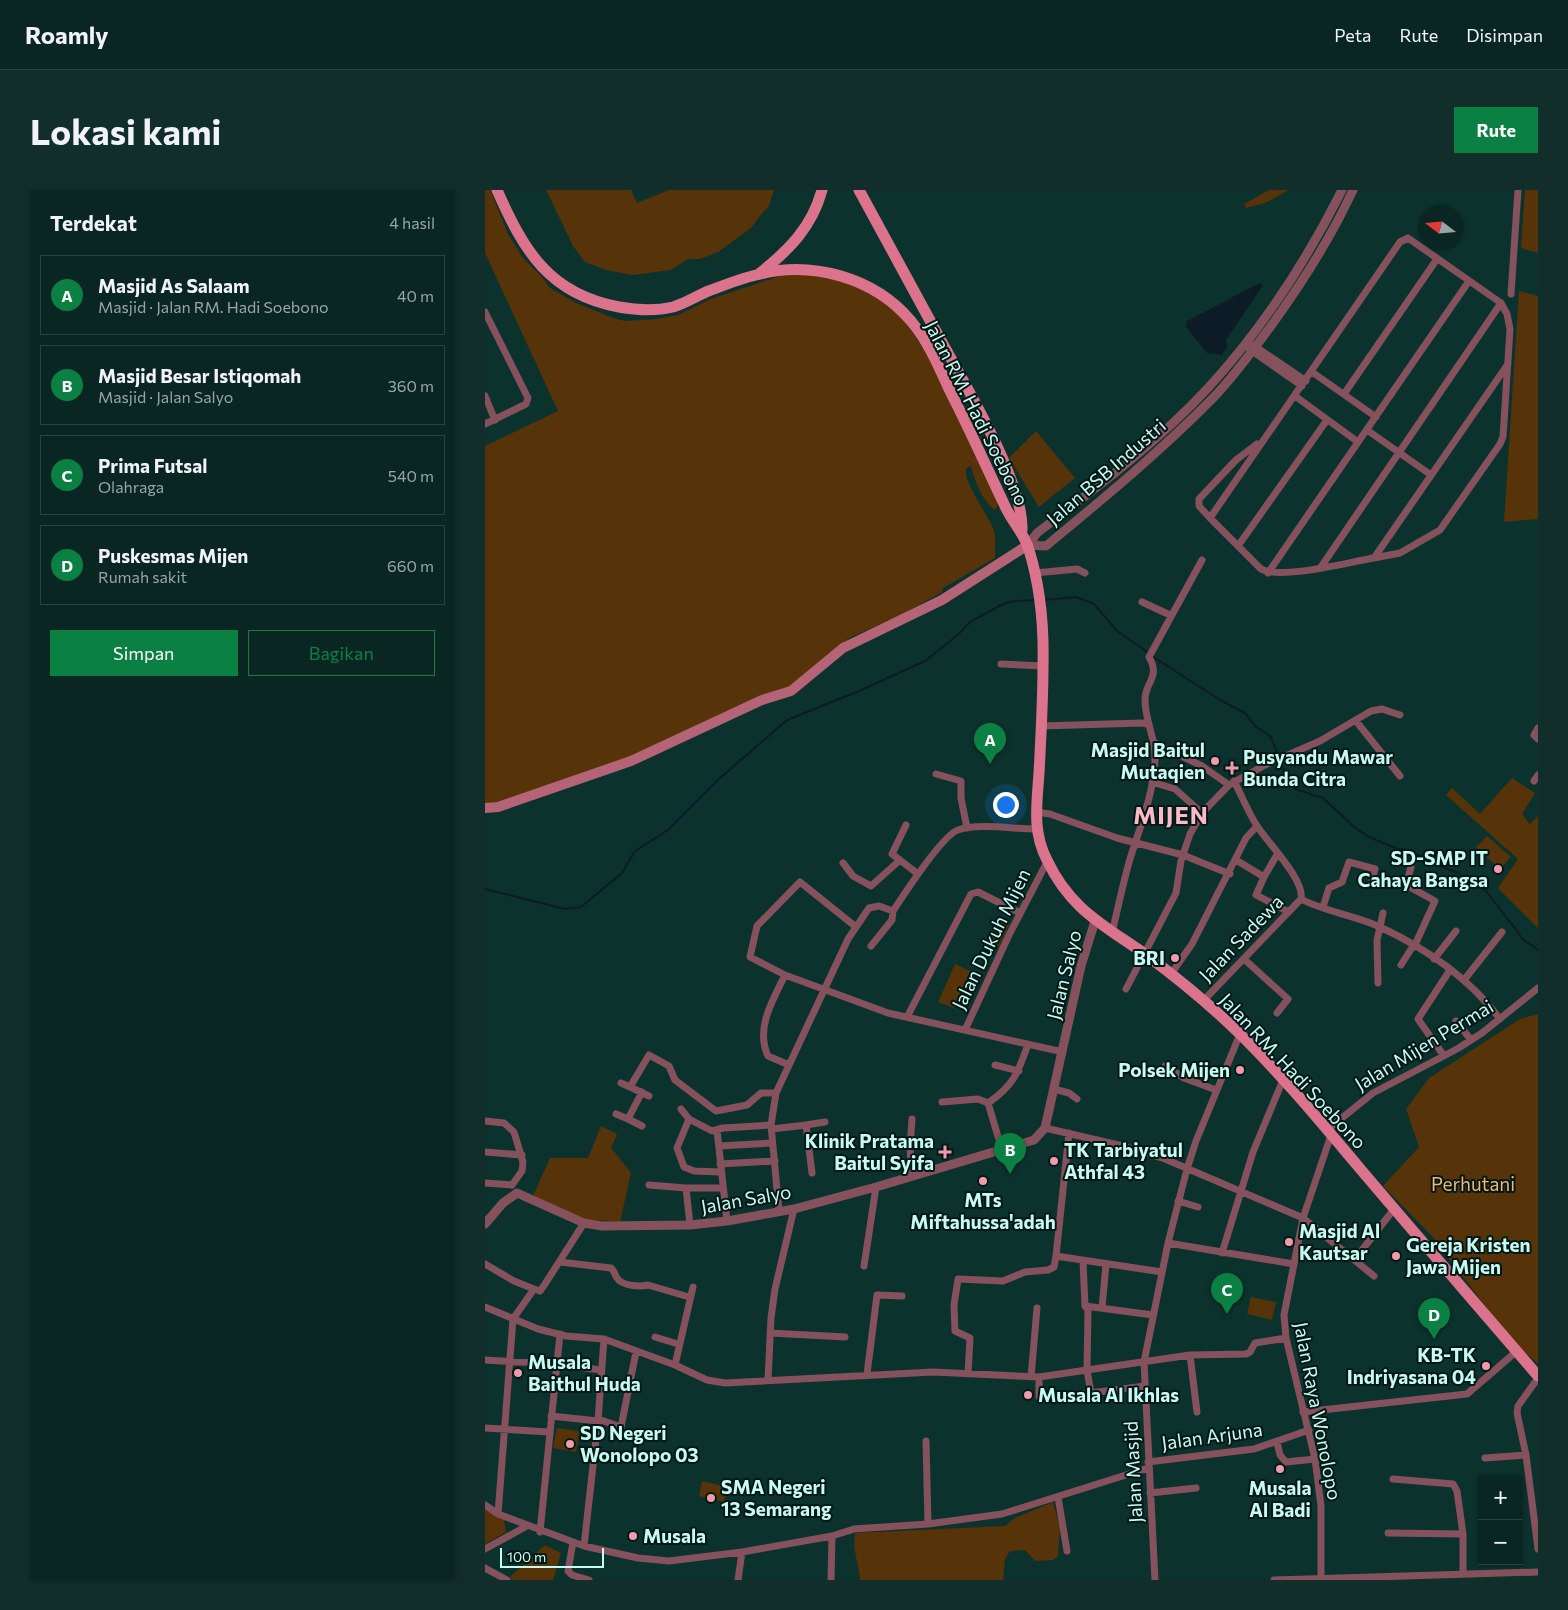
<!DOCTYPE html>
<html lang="id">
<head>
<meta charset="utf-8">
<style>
  :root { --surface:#092622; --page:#122e2a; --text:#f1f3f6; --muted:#99a5a5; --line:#294340; --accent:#0b8043 }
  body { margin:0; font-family:Commissioner,sans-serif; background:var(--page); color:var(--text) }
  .controls { position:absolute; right:15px; bottom:15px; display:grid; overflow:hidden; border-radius:0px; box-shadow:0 1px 4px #0004 }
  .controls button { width:45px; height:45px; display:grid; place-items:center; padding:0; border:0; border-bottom:1px solid var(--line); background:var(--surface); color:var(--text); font:25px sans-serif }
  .compass { position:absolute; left:933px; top:15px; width:45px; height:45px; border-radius:50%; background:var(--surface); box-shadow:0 1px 4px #0004; rotate:286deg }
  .scale { position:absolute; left:15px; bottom:12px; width:104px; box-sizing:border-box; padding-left:5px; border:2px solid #c7faf3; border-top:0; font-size:14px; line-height:18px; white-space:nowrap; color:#c7faf3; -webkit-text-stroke:4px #011815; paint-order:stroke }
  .you { position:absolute; left:520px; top:614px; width:18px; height:18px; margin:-12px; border:4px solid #fff; border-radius:50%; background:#1a73e8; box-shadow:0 0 0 8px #1a73e833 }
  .badge { display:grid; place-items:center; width:32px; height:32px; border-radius:50%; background:var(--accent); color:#fff; font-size:16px; font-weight:700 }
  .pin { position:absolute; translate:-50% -41px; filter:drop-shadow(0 1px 2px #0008) }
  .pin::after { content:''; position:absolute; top:26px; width:18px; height:15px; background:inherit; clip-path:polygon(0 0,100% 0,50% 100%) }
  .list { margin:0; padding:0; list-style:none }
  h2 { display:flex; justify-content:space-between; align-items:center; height:65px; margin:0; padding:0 20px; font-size:21px }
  h2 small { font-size:16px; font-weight:400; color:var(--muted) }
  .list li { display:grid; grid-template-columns:32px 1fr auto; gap:15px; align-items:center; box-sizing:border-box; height:80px; margin:0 10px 10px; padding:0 10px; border:1px solid var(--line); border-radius:0px }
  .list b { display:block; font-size:19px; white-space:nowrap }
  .list p { margin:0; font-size:16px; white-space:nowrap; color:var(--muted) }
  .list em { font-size:16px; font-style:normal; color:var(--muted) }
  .actions { display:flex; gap:10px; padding:15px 20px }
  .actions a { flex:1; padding:11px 0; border:1px solid var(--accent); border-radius:0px; text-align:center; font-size:18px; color:var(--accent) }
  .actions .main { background:var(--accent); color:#fff }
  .map { position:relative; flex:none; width:1053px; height:1390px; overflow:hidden; border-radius:0px }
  header { display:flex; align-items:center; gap:30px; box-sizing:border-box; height:70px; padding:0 25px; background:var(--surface); border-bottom:1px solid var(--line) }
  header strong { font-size:24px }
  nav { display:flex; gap:28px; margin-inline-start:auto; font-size:18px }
  .intro { display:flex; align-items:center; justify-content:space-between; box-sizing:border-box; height:120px; padding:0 30px }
  h1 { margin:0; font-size:35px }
  .button { padding:12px 22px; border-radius:0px; background:var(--accent); color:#fff; font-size:18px; font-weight:700 }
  main { display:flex; gap:30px; padding:0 30px }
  aside { flex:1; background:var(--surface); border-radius:0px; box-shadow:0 1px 4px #0004 }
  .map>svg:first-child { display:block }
</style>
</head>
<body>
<header>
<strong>Roamly</strong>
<nav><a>Peta</a><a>Rute</a><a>Disimpan</a></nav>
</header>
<div class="intro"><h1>Lokasi kami</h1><a class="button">Rute</a></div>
<main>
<aside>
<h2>Terdekat<small>4 hasil</small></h2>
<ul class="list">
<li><span class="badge">A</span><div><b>Masjid As Salaam</b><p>Masjid · Jalan RM. Hadi Soebono</p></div><em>40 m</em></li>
<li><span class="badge">B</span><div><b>Masjid Besar Istiqomah</b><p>Masjid · Jalan Salyo</p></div><em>360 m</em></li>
<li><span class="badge">C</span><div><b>Prima Futsal</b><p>Olahraga</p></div><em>540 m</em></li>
<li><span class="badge">D</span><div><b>Puskesmas Mijen</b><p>Rumah sakit</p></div><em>660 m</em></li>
</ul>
<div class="actions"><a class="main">Simpan</a><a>Bagikan</a></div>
</aside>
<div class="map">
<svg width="1053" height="1390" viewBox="0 0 1053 1390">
  <rect width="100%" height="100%" fill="#0c322e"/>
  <!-- green -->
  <path fill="#563308" d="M0,0H5L23,44L38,68L57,87L65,98L91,113L128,128L140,131L170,129L193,125L226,109L295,86L330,83L377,98L414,122L441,163L510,302L513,315L510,320C498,312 489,290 486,276L481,278C478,294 504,325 509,341C511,349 510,359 510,368L458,398L457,402L420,423L364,448L304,497L145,567L12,613L0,614V256L73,221L0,63Z
    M61,0H146L152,13L184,0H289L283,18L278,22L266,38L233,62L215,69H203L186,80L147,85L121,80L100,72L88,56Z
    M784,0H804L780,13L761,18L759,14Z
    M1040,0H1053V63L1036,58Z
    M1034,101L1053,106V329L1019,332Z
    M551,241L590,288L554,317L524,268Z
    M1027,588L1050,603L1037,624L1045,634L1053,626V738L1013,698L1033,669L961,605L967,598L995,624Z
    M1002,646L1026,667L1015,679L991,657Z
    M515,729L525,733L513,758L504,753Z
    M470,774L485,781L469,818L453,812Z
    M1053,824V1174L1026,1150L947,1046L898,996L934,957L921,919L944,888L1035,829Z
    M116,936L132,944L126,958L146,983L135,1032L97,1029L48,1006L65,968H103Z
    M766,1107L791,1112L787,1130L762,1124Z
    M72,1238L94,1241L91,1262L68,1258Z
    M217,1291L242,1297L239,1312L214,1306Z
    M568,1312L575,1338L573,1366L568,1370L550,1371L540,1360L525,1361L520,1369L518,1390H375C374,1374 367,1358 370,1343L520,1336L530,1328Z
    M0,1313L18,1325L21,1342L0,1354Z
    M60,1355L76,1363L68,1390H27L25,1387Z"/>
  <!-- water -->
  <path fill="#0d1b27" d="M775,93L778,95L777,97L741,150L742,157L736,166L734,164L722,163L701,137L702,131Z"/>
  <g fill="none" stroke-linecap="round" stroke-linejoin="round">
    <!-- stream -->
    <path stroke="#0d1b27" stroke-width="2" d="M559,410L591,407L609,414L632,441L664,463
      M667,466L735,510L760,523L770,536L786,547L793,565
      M795,573L810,599L838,608L869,637L884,647L913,659L925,660L940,670L973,683L1001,701L1039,750L1053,760
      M0,699L80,719L96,717L137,683L150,661L183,640L235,588L302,530L374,501L440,471L474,444L485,432L518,414L529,411L550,410"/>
    <!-- minor -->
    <path stroke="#84515c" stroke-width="7" d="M1026,104L1033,0
      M0,122L43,208L41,214L0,234
      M768,155L821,191
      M764,159L817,196
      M827,182L891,227
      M859,204L952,69
      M0,206L10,230
      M810,206L873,252
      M882,240L946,285
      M725,328L714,316V309L751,270L772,254
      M753,356L842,230
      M889,368L915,363L955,340L1015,254L1018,247L1025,139L1022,124L1016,113L923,48L915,52L725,328L776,379C796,390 864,372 889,368L1023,174
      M836,377L1016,113
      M550,383L592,379L600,383
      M783,383L984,91
      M657,412L685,425
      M516,474L558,476
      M871,531L915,586
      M555,536L658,533L664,535
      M1053,538L1049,545L1053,549
      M670,553L717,576L744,595
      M451,584L476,591V608L482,638
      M749,591C757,606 763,622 772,636C783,653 820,690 816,709
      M1049,591L1053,585
      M667,592L690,599L717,623
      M551,622L565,624L632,648L698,665L745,684
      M421,635L407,664L433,684
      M751,670L779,687L771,705L804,722
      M358,673L368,686L386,696L415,670
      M926,677L921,695L950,711L929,757
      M779,687L793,663
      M816,709C840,722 870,725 895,737C940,758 985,789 1015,829
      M838,717L844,698L857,692L864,672L890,679L887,691
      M371,737L315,692L272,736L265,767L300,785L403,823L578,862
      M627,743C633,718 638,693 645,669C655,637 669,603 670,569C671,549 660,531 660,510C660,491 676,488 664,467L717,370
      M386,756L407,730L408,721
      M759,769L803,809L792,823
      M949,769L971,741
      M916,775L928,756
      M686,784L707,754L761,648L772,636
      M300,785C288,810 270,838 283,866L304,875
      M979,790L1017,742
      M893,793L892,750L898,723
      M641,799L691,703L696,671L705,644L717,623L744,595L780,575L835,551L886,521L897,519L915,525
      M719,810L816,709
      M422,827L486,704L493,702L535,723
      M971,831L986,850
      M480,840L524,745L562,672
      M959,866L933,829L965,780
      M510,875L534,881
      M680,876L699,888L731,900
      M136,893L145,897
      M569,899L584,903L592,909
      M157,902L143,929L157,936
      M164,906L145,897L164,865L184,876L190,890L231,921L262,915L276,903H291
      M457,912L493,909L503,913L517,960
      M503,913C529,895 533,883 543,854
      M196,919L204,929L192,958L199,977L209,981L235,982
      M131,924L143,929
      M204,929L227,941L238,938L286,935
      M427,929L425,957L427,986
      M0,931L19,933L29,942L38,972L37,981L27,995
      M321,935L340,932
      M560,938L638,956L680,969L818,1028L889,1086
      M287,939L321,935L327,983
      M232,940L242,1031
      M842,940L888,903L972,859L997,843L1053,798
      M584,943L571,1066L677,1082
      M234,956L287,953
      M0,962L37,965
      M235,974L290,971
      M0,993L27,995
      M164,995L201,998
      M693,1011L713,1017
      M294,1021L286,935L291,903L363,749L384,718L394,716L408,721C418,706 457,645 473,640C493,633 529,639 551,639
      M205,1035L201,998H237
      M683,1053L809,1074
      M737,1063L768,962L798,890
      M870,1069L909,1019
      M598,1071L600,1116L603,1120L602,1180L606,1203
      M75,1072L126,1078C130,1082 129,1083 132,1088C137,1096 155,1097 163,1095L204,1107
      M0,1074L29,1091L49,1099
      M379,1076L391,997
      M600,1116L668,1125
      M0,1117L53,1139L81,1146L119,1149L190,1175L222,1190L240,1193L448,1182L554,1187L705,1165L761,1164L765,1162L770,1153L801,1148
      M617,1118L621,1074
      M285,1143L360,1147
      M170,1147L193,1154
      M705,1165L712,1222
      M0,1170L71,1174L116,1180
      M190,1175L208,1097
      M382,1184L392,1105L417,1106
      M483,1184L485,1148L470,1141L469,1115L473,1089L518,1091L540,1082L563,1080L569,1077L571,1066
      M546,1187L552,1118
      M554,1187V1207L559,1209L660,1196
      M1053,1188L1033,1216L1032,1223L1041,1265L1053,1359
      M283,1190L286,1128L290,1099L309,1019
      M818,1222L982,1204L1032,1161
      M66,1226L113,1231
      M113,1229L136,1237L135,1245
      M136,1237L151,1162
      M0,1238L64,1242
      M441,1251L443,1334
      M792,1252L795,1265L801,1272L830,1269
      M1000,1268L1041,1265
      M663,1272L769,1259L824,1240
      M665,1303L711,1298
      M573,1307L582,1361
      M0,1315L13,1324L99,1356L153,1368L184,1371L257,1362L347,1346L369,1339L443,1334L517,1324L663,1278
      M13,1324L28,1129L49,1099L55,1101L60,1094L99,1033
      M55,1342L75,1144
      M903,1343L978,1344L972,1301L968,1294L908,1289
      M978,1344V1382
      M88,1352L83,1381L87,1385L104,1390
      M99,1356L113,1231L119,1149
      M0,1359L42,1336
      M0,1378L22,1390
      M253,1390L257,1362
      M346,1390L347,1346
      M670,1390L659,1172L683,1053L702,979L711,951L755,844
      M789,1390L1053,1382
      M836,1390V1316L830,1269L801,1148L799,1125L818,1028L846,945"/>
    <!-- tertiary -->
    <path stroke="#84515c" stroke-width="9" d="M543,355L561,356C619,308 676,261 729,207C750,185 768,160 786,136C817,93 846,48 868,0
      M543,355L552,343C611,298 672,253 723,198C776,140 822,70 857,0
      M0,1034L18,1013L32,1003L99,1033L117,1036L205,1035L242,1031L309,1019L391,997L549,950L560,938L596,776L610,731"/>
    <!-- secondary -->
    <path stroke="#b56477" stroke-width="10" d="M0,618L13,617L146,571L277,510L306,501L358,458L457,410L543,355"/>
    <!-- primary -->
    <path stroke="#db738c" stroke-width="11" d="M12,0C39,61 64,104 134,117C151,120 171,121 188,117C199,114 210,107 221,102C237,96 254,89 271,85C326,70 389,87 426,131C443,151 454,177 465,201C484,238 501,276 519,314C526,331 539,342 544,360C556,399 559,435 558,475C558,511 556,547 554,583C552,614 547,641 562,670C586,721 621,736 664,767C695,790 725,815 753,842C795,883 834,930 872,975C932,1046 993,1116 1053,1186
      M374,0C401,49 427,98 454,147C478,191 539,292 537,340
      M275,83C304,60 327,37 337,0"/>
  </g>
  <!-- markers -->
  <g fill="#f29aad" stroke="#011815" stroke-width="2">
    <circle cx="730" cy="571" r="5"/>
    <path d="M744.5 570.5h5v5h5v5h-5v5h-5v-5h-5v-5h5z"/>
    <circle cx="1013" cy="679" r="5"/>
    <circle cx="690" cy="768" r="5"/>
    <circle cx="755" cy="880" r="5"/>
    <path d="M457.5 954.5h5v5h5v5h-5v5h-5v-5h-5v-5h5z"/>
    <circle cx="569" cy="971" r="5"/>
    <circle cx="498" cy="991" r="5"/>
    <circle cx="804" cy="1052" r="5"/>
    <circle cx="911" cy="1066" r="5"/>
    <circle cx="1001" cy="1176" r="5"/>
    <circle cx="33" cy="1183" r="5"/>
    <circle cx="543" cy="1205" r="5"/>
    <circle cx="85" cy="1254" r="5"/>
    <circle cx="795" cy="1279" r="5"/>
    <circle cx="226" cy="1308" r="5"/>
    <circle cx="148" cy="1346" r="5"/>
  </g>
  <g text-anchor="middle" stroke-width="4" stroke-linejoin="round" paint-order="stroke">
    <!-- street labels -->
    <g font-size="19" fill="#c7faf3" stroke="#011815">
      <text transform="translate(492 223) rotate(63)" y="7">Jalan RM. Hadi Soebono</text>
      <text transform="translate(621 282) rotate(-41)" y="7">Jalan BSB Industri</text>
      <text transform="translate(756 748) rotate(-46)" y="7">Jalan Sadewa</text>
      <text transform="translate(506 749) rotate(-64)" y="7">Jalan Dukuh Mijen</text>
      <text transform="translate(579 785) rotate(-76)" y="7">Jalan Salyo</text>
      <text transform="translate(939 855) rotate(-31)" y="7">Jalan Mijen Permai</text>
      <text transform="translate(808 881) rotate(47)" y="7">Jalan RM. Hadi Soebono</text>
      <text transform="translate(261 1009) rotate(-10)" y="7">Jalan Salyo</text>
      <text transform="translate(833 1221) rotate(79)" y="7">Jalan Raya Wonolopo</text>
      <text transform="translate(727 1246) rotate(-8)" y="7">Jalan Arjuna</text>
      <text transform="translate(648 1282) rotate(-93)" y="7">Jalan Masjid</text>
    </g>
    <!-- poi labels -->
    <g font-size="19" font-weight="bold" fill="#c7faf3" stroke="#011815" text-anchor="start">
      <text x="720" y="567" text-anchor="end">Masjid Baitul<tspan x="720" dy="22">Mutaqien</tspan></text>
      <text x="758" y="574">Pusyandu Mawar<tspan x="758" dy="22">Bunda Citra</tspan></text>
      <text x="1003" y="675" text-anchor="end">SD-SMP IT<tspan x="1003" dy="22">Cahaya Bangsa</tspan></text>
      <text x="680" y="775" text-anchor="end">BRI</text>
      <text x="745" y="887" text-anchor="end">Polsek Mijen</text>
      <text x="449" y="958" text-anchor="end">Klinik Pratama<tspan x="449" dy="22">Baitul Syifa</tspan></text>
      <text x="579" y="967">TK Tarbiyatul<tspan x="579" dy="22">Athfal 43</tspan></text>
      <text x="498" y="1017" text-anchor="middle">MTs<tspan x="498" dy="22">Miftahussa'adah</tspan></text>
      <text x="814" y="1048">Masjid Al<tspan x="814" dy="22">Kautsar</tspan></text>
      <text x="921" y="1062">Gereja Kristen<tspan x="921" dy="22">Jawa Mijen</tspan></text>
      <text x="991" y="1172" text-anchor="end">KB-TK<tspan x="991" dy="22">Indriyasana 04</tspan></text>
      <text x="43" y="1179">Musala<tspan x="43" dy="22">Baithul Huda</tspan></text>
      <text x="553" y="1212">Musala Al Ikhlas</text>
      <text x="95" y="1250">SD Negeri<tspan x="95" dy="22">Wonolopo 03</tspan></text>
      <text x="236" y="1304">SMA Negeri<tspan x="236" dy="22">13 Semarang</tspan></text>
      <text x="795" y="1305" text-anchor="middle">Musala<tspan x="795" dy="22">Al Badi</tspan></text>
      <text x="158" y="1353">Musala</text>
    </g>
    <!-- park labels -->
    <g font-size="19" fill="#f4b473" stroke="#011815">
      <text x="988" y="1001">Perhutani</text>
    </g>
    <!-- district labels -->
    <g font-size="24" font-weight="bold" letter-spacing="1" fill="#fdb9c7" stroke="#011815">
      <text x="686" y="634">MIJEN</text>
    </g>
  </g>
</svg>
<div class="controls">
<button>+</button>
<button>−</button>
</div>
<svg class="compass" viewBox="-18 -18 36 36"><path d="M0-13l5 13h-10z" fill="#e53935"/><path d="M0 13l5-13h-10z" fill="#99a5a5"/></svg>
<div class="scale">100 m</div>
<div class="you"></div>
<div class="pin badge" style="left:505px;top:574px">A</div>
<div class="pin badge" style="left:525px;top:984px">B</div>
<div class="pin badge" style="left:742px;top:1124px">C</div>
<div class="pin badge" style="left:949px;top:1149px">D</div>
</div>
</main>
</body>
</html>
